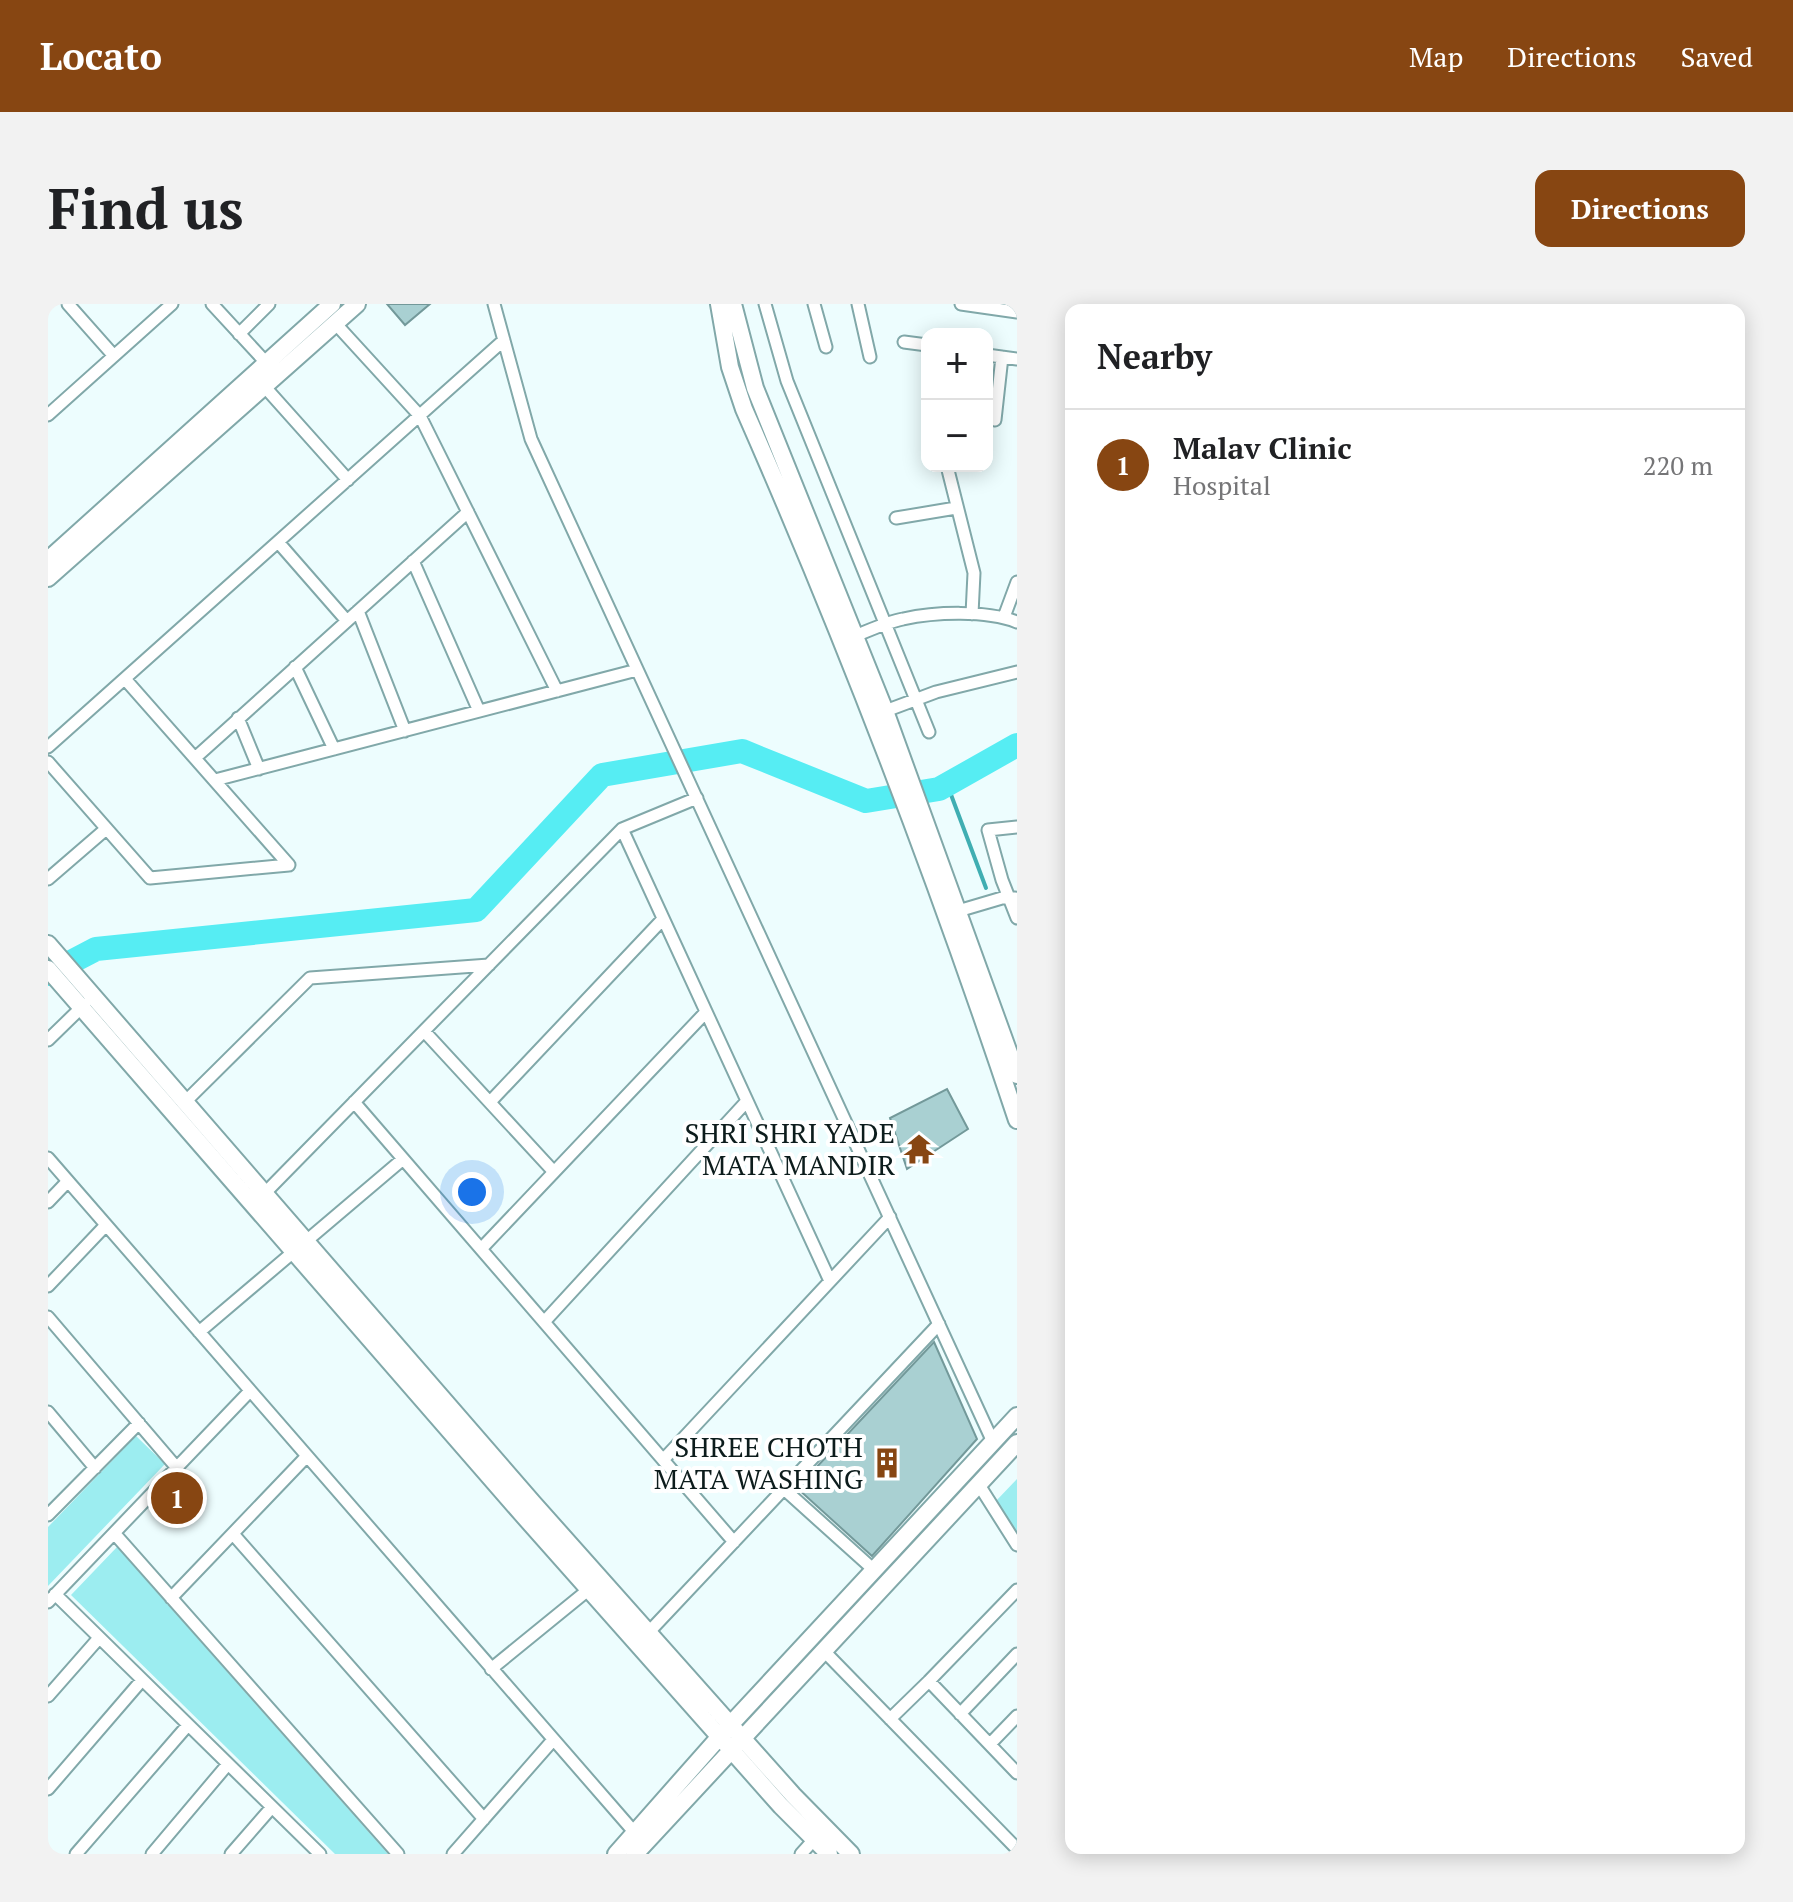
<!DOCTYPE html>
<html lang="en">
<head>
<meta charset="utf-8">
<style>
  :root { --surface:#fff; --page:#f2f2f2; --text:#202124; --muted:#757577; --line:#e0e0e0; --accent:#874612 }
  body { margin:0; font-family:"PT Serif",serif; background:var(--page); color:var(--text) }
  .controls { position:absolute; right:24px; top:24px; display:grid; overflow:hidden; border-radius:16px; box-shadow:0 4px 20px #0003 }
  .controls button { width:72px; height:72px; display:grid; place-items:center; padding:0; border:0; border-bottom:2px solid var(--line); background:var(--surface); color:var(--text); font:40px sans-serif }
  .you { position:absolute; left:424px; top:888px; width:28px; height:28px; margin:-20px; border:6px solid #fff; border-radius:50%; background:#1a73e8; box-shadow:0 0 0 12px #1a73e833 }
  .badge { display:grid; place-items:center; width:52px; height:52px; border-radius:50%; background:var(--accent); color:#fff; font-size:26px; font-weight:700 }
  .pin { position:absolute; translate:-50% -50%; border:4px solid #fff; box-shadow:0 2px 8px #0006 }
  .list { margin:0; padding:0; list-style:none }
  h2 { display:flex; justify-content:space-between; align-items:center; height:104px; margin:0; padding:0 32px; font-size:34px }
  h2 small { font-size:26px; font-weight:400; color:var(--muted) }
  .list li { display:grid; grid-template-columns:52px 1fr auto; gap:24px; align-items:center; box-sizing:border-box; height:112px; padding:0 32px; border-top:2px solid var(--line) }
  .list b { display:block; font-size:30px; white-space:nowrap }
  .list p { margin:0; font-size:26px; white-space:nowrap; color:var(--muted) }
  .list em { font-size:26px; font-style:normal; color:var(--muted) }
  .map { position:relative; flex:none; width:969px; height:1550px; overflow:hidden; border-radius:16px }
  header { display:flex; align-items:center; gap:48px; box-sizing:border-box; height:112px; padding:0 40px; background:var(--accent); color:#fff }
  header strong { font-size:38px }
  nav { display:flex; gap:44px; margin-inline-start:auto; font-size:28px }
  .intro { display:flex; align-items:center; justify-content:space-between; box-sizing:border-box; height:192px; padding:0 48px }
  h1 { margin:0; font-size:56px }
  .button { padding:20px 36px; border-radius:16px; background:var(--accent); color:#fff; font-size:28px; font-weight:700 }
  main { display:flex; gap:48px; padding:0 48px }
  aside { flex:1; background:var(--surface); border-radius:16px; box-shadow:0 4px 20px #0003 }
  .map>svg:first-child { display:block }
</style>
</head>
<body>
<header>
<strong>Locato</strong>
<nav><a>Map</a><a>Directions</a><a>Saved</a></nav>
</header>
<div class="intro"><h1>Find us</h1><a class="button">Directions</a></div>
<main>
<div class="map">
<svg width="969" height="1550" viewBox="0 0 969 1550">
  <rect width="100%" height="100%" fill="#edfdfe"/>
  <!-- green -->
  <path fill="#9cedf0" d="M88,1132L117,1160L0,1282V1223Z
    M969,1175V1232L947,1198Z
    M69,1243L340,1550H287L23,1291Z"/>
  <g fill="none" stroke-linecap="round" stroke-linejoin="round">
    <!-- stream -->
    <path stroke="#40aeb2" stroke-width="4" d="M899,480L938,584"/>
    <!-- river -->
    <path stroke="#56edf3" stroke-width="24" d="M0,670L48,645L428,606L554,471L694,447L818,497L891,485L969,441"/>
  </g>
  <!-- building -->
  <path fill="#a9d0d2" stroke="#73999a" stroke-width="2" d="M339,0H382L357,21Z
    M899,785L920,825L859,865L842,814Z
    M886,1038L929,1135L824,1252L749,1184Z
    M127,1179L153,1204L141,1216L115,1190Z"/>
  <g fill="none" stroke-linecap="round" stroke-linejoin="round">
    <!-- street casing -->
    <g stroke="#81a8a9" stroke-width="15">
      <path id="street" d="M20,0L66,52
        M164,0L223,64
        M446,0L483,135L945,1138
        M717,0L739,77L881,428
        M766,0L778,43
        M810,0L822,53
        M913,0L969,8
        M287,19L372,112L509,387
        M191,30L221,0
        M856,38L879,41
        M939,51L969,55
        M216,82L300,176
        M0,111L124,0
        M947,116L954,53
        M899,162L926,269L924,310
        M848,214L908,204
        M230,238L299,317
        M365,257L431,407
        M310,307L357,427
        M956,313L969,278
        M807,332C822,326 839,318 855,315C887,308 938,306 969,318
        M247,363L286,445
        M77,375L241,561
        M832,409L888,388L969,368
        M190,414L211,465
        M0,443L456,36
        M147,454L420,208
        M0,458L102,574L241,561
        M167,476L589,366
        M969,523L940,526L954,576L969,614
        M574,525L782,977
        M0,575L58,525
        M910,607L954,594H967
        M376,727L506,868
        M0,736L37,700
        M137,798L262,674L441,661
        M306,798L686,1238
        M442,798L615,615
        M0,854L587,1529
        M217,889L574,525L649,494
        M0,898L20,877
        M433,945L658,708
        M0,982L58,921
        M0,1013L129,1164
        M496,1018L699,797
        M151,1028L355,855
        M0,1108L47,1164
        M615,1156L842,913
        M931,1181L969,1241
        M736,1185L826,1266
        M0,1211L91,1119
        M66,1229L350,1550
        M185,1230L436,1515
        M969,1286L881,1377L969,1469
        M7,1290L272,1550
        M123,1294L259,1152
        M0,1298L202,1087
        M600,1329L891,1020
        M776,1347L969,1545
        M443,1365L545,1282
        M0,1392L51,1334
        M912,1410L969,1350
        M842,1415L881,1377
        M942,1440L969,1412
        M0,1485L94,1376
        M28,1550L140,1421
        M104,1550L180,1460
        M183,1550L224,1503
        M405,1550L505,1436
        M753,1550L771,1530"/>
    </g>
    <!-- secondary casing -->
    <g stroke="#81a8a9" stroke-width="20">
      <path id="secondary" d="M671,0L682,63L696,105C798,337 889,575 969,816
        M685,0L707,84L837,407L969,771
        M0,256L284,0
        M0,274L309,0
        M0,640L485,1199L745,1491L803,1550
        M0,665L474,1210L733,1502L781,1550
        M568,1550L682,1421L969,1112
        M587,1550L969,1139"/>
    </g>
    <!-- street -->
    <use href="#street" stroke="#fff" stroke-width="11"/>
    <!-- secondary -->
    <use href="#secondary" stroke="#fff" stroke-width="16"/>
  </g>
  <!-- icons -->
  <defs>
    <g id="temple-bare" transform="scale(2.4)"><path d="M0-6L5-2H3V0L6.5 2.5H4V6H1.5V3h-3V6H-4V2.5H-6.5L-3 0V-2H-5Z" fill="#874612" stroke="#fff" stroke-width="2.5" paint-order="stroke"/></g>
    <g id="building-bare" transform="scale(2.4)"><path d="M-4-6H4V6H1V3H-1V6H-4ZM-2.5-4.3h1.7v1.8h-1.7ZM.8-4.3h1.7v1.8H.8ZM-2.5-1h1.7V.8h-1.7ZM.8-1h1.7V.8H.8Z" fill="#874612" stroke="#fff" stroke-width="2.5" paint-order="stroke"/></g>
  </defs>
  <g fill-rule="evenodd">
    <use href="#temple-bare" x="871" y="845"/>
    <use href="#building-bare" x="839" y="1159"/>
  </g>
  <g text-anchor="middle" stroke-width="8" stroke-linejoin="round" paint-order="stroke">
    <!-- poi labels -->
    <g font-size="28" fill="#0c1c1c" stroke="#fff" text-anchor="end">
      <text x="847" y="839">SHRI SHRI YADE<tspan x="847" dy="32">MATA MANDIR</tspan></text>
      <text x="815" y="1153">SHREE CHOTH<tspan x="815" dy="32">MATA WASHING</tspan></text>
    </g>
  </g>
</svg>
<div class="controls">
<button>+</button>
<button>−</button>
</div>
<div class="you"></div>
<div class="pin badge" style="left:129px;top:1194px">1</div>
</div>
<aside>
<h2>Nearby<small></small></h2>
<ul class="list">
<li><span class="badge">1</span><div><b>Malav Clinic</b><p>Hospital</p></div><em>220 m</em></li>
</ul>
</aside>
</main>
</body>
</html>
